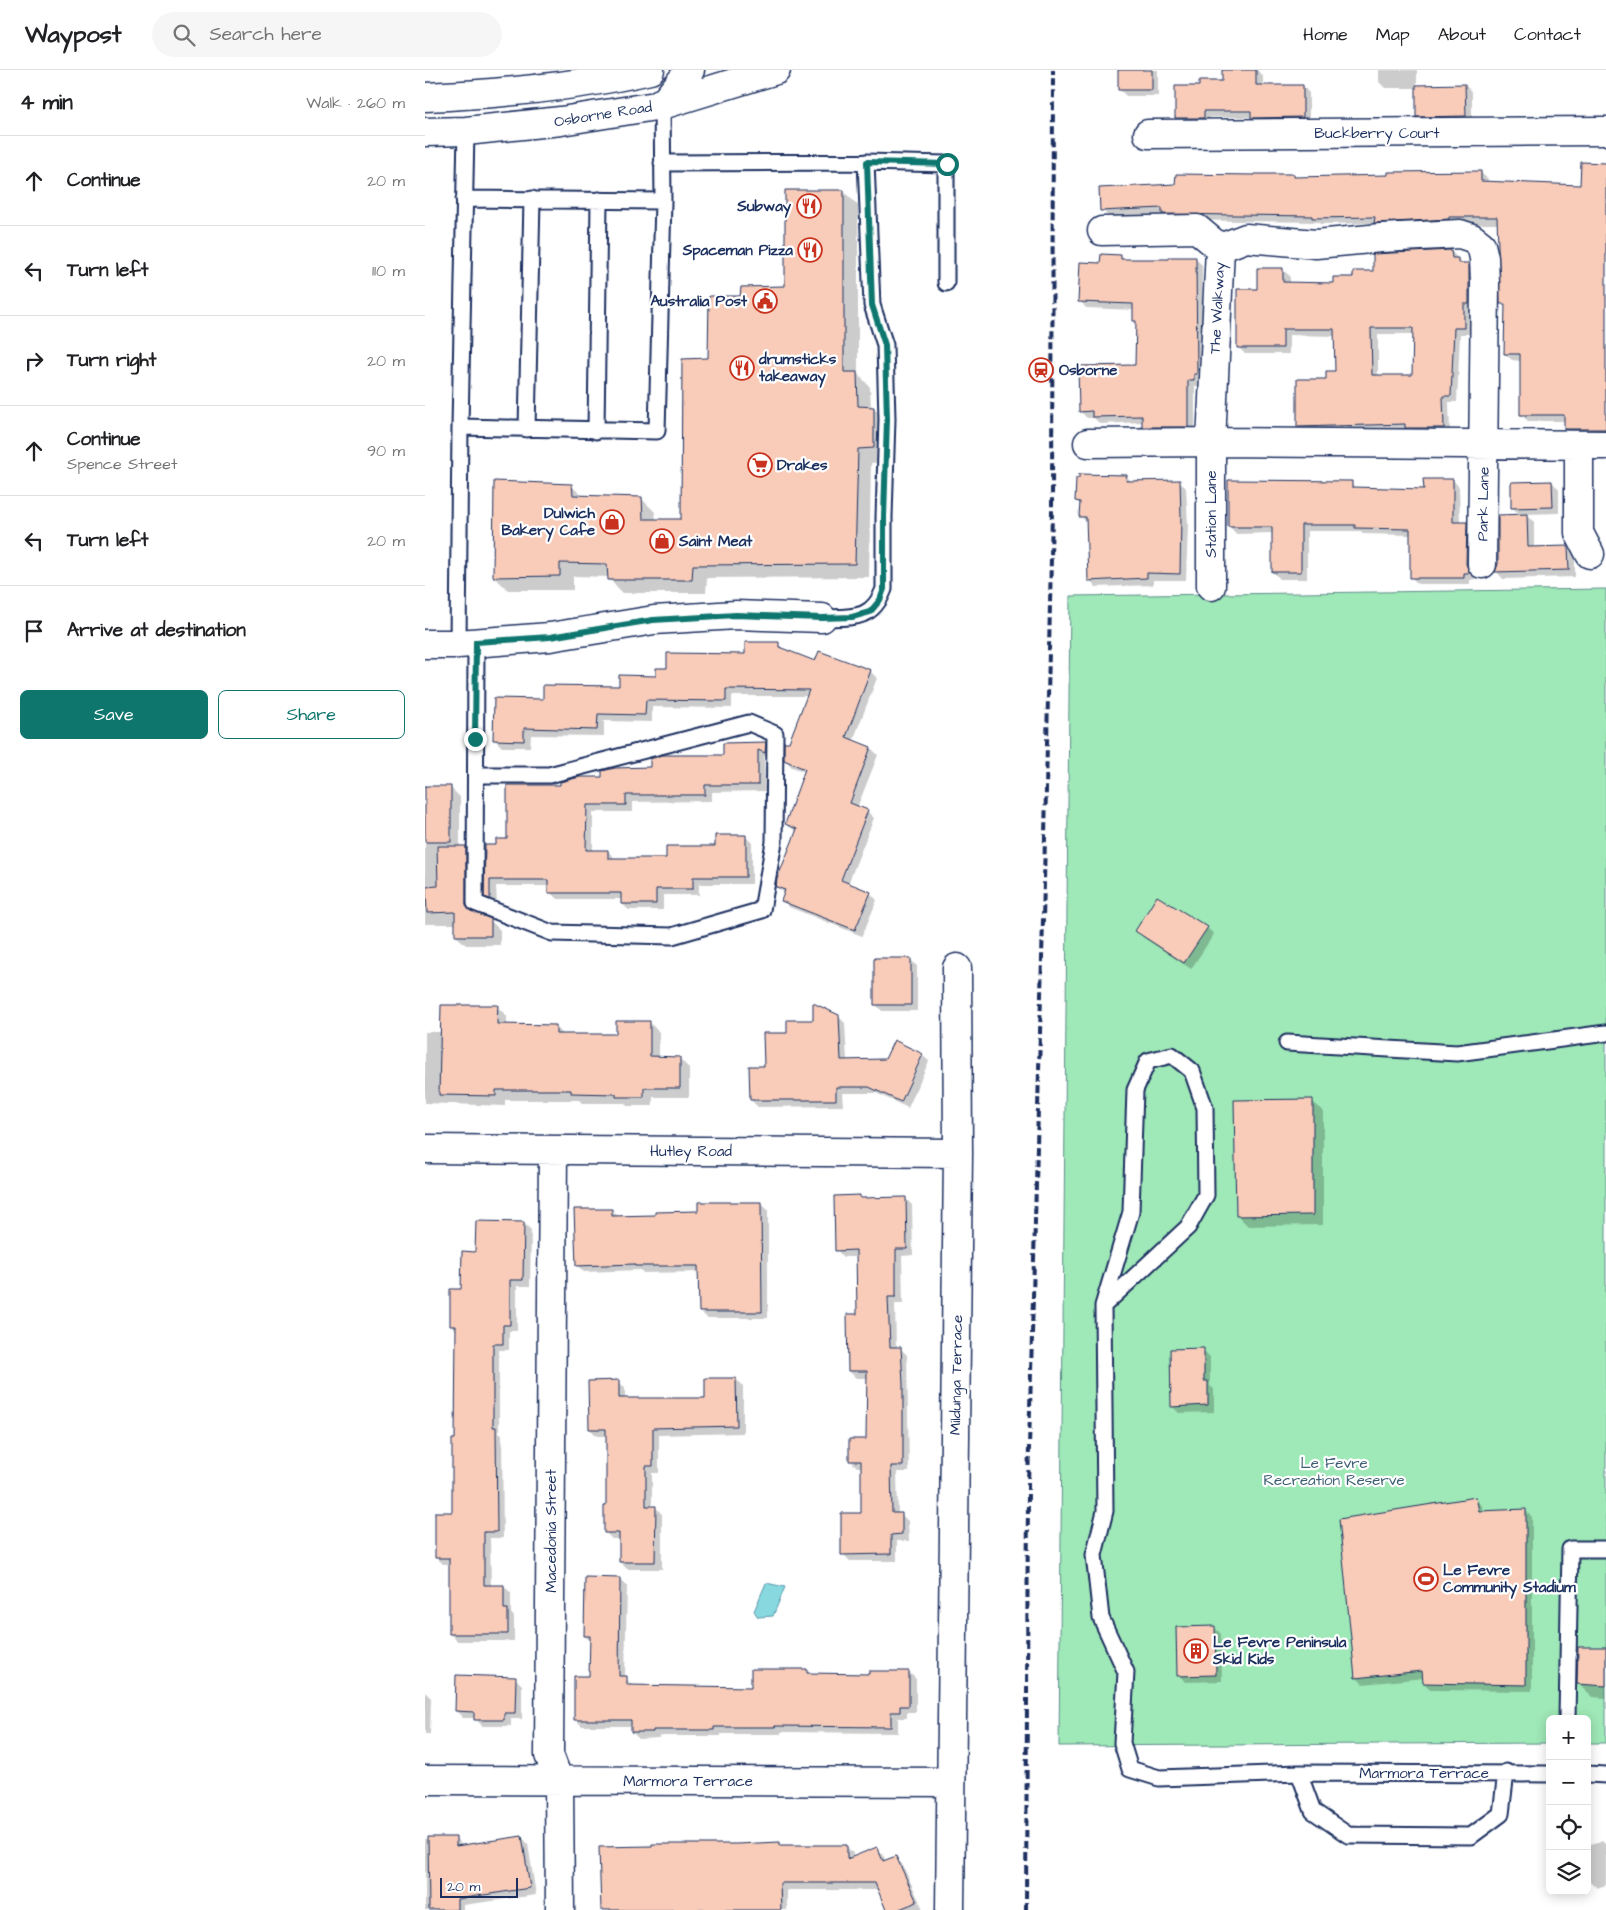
<!DOCTYPE html>
<html lang="en">
<head>
<meta charset="utf-8">
<style>
  :root { --surface:#fff; --page:#f6f6f6; --text:#202124; --muted:#757577; --line:#e0e0e0; --accent:#0f766e }
  body { margin:0; font-family:"Architects Daughter",sans-serif; background:var(--page); color:var(--text) }
  .controls { position:absolute; right:15px; bottom:15px; display:grid; overflow:hidden; border-radius:8px; box-shadow:0 2px 12px #0003 }
  .controls button { width:45px; height:45px; display:grid; place-items:center; padding:0; border:0; border-bottom:1px solid var(--line); background:var(--surface); color:var(--text); font:25px sans-serif }
  .scale { position:absolute; left:15px; bottom:12px; width:78px; box-sizing:border-box; padding-left:5px; border:2px solid #1b2f5e; border-top:0; font-size:14px; line-height:18px; white-space:nowrap; color:#1b2f5e; -webkit-text-stroke:4px #fff; paint-order:stroke }
  .stop { position:absolute; width:15px; height:15px; margin:-11px; border:4px solid #0f766e; border-radius:50%; background:#fff }
  .stop.end { background:#0f766e; border-color:#fff; box-shadow:0 1px 5px #0008 }
  .list { margin:0; padding:0; list-style:none }
  h2 { display:flex; justify-content:space-between; align-items:center; height:65px; margin:0; padding:0 20px; font-size:21px }
  h2 small { font-size:16px; font-weight:400; color:var(--muted) }
  .list li { display:grid; grid-template-columns:32px 1fr auto; gap:15px; align-items:center; box-sizing:border-box; height:90px; padding:0 20px; border-top:1px solid var(--line) }
  .list b { display:block; font-size:19px; white-space:nowrap }
  .list p { margin:0; font-size:16px; white-space:nowrap; color:var(--muted) }
  .list em { font-size:16px; font-style:normal; color:var(--muted) }
  .actions { display:flex; gap:10px; padding:15px 20px }
  .actions a { flex:1; padding:11px 0; border:1px solid var(--accent); border-radius:8px; text-align:center; font-size:18px; color:var(--accent) }
  .actions .main { background:var(--accent); color:#fff }
  .icon { flex:none; width:28px; height:28px; fill:none; stroke:currentColor; stroke-width:2; stroke-linecap:round; stroke-linejoin:round }
  .map { position:relative; flex:none; width:1181px; height:1840px; overflow:hidden }
  header { display:flex; align-items:center; gap:30px; box-sizing:border-box; height:70px; padding:0 25px; background:var(--surface); border-bottom:1px solid var(--line) }
  header strong { font-size:24px }
  nav { display:flex; gap:28px; margin-inline-start:auto; font-size:18px }
  .search { width:350px; height:45px; background:var(--page); display:flex; align-items:center; gap:12px; box-sizing:border-box; padding:0 18px; border-radius:28px; color:var(--muted); font-size:19px }
  main { display:flex }
  aside { flex:1; background:var(--surface) }
  .map>svg:first-child { display:block }
</style>
</head>
<body>
<header>
<strong>Waypost</strong>
<div class="search"><svg class="icon" aria-label="search" viewBox="0 0 24 24"><circle cx="10" cy="10" r="6"/><path d="M15 15l6 6"/></svg>Search here</div>
<nav><a>Home</a><a>Map</a><a>About</a><a>Contact</a></nav>
</header>
<main>
<aside>
<h2>4 min<small>Walk · 260 m</small></h2>
<ul class="list">
<li><svg class="icon" aria-label="ahead" viewBox="0 0 24 24"><path d="M12 20V5M6 11l6-6 6 6"/></svg><div><b>Continue</b></div><em>20 m</em></li>
<li><svg class="icon" aria-label="left" viewBox="0 0 24 24"><path d="M17 20v-9H6M10 6l-5 5 5 5"/></svg><div><b>Turn left</b></div><em>110 m</em></li>
<li><svg class="icon" aria-label="right" viewBox="0 0 24 24"><path d="M7 20v-9h11M14 6l5 5-5 5"/></svg><div><b>Turn right</b></div><em>20 m</em></li>
<li><svg class="icon" aria-label="ahead" viewBox="0 0 24 24"><path d="M12 20V5M6 11l6-6 6 6"/></svg><div><b>Continue</b><p>Spence Street</p></div><em>90 m</em></li>
<li><svg class="icon" aria-label="left" viewBox="0 0 24 24"><path d="M17 20v-9H6M10 6l-5 5 5 5"/></svg><div><b>Turn left</b></div><em>20 m</em></li>
<li><svg class="icon" aria-label="arrive" viewBox="0 0 24 24"><path d="M6 21V4h12l-3 4 3 4H6"/></svg><div><b>Arrive at destination</b></div></li>
</ul>
<div class="actions"><a class="main">Save</a><a>Share</a></div>
</aside>
<div class="map">
<svg width="1181" height="1840" viewBox="0 0 1181 1840">
  <rect width="100%" height="100%" fill="#fff"/>
  <filter id="ink" filterUnits="userSpaceOnUse"><feTurbulence type="fractalNoise" baseFrequency=".02" numOctaves="2"/><feDisplacementMap in="SourceGraphic" scale="10" xChannelSelector="R" yChannelSelector="G"/><feConvolveMatrix kernelMatrix="1 2 1 2 8 2 1 2 1" color-interpolation-filters="sRGB"/></filter>
  <g filter="url(#ink)">
    <!-- green -->
    <path fill="#9fe8b7" stroke="#5d8c8a" d="M1181,519V1673H1162V1649H1125V1673L634,1676L645,526Z"/>
    <!-- water -->
    <path fill="#87d9df" stroke="#5c95ab" d="M341,1513L360,1517L348,1546L333,1547L329,1541Z"/>
    <!-- shadow -->
    <path fill="#0003" fill-rule="evenodd" d="M694,0H733V26H701L694,19Z
      M798,0H832L838,6V16H878L884,23V54H834L827,47H785V54L758,55L751,48L775,17L798,12Z
      M954,0H992V16L1040,15L1047,22V53H999L993,46L992,18H960L954,12Z
      M1181,94V366L1147,365L1140,359V351H1103L1096,345V291L1087,290L1080,284L1081,238L1077,233L1074,154H1030L957,159L951,153L895,154L893,152L745,150L740,145L684,147L677,140L751,115L868,105L871,108L1056,103L1063,109V113L1157,117Z
      M419,122L433,135V304L445,317L446,338H449L463,352V392L446,393L444,507L282,508L281,523H198L184,509V507L148,506V520H83L69,507L146,415L157,426L217,429L230,442L231,450H257L284,290L316,228L361,217Z
      M1026,181L1038,194H1043L1050,201V241H1045V264H1035L1032,332H1024L1025,364L880,363L873,357L903,310L911,302L910,266L864,265V284H820L813,277L834,220L858,200L865,206V213L909,214ZM953,264H989L988,306H953Z
      M695,186L699,190H746L770,188L777,195L778,310L775,316H770V363H725L718,356V352L675,354L669,348H662L655,341L712,296V253L710,251V240L661,238L655,231L677,194Z
      M701,406L707,412L754,411L761,418L763,455L761,510H728V515L671,517L665,510L662,453L656,446V435L652,431Z
      M1028,410L1034,417L1035,453H1041L1048,460V502L1050,509L1045,510V514H993L986,507V465L938,464L936,461H882V509H855L848,502V463L811,464L805,457L926,413L932,419L1000,420Z
      M1127,412L1134,419V443L1101,444L1109,452V478H1143L1150,484V507L1078,509L1072,502L1096,446L1088,438Z
      M353,574L361,581L391,592L445,601L452,608L428,671L446,678L453,685L432,738L442,741L449,748L423,814L445,823L452,830L437,866L364,837L358,830L359,823L352,816L372,762L361,754L381,702L367,697L360,690L365,673L383,626H307V638L227,637V652L179,651V666L106,665L105,677H77L70,670L119,630L195,618L233,607L243,599L321,585Z
      M340,673L347,680V689L339,686L340,721L287,722V731L207,732V742H168V781H183L189,788L242,789L291,777L320,766L327,773V814H274V825H238V840H204L197,834V829H132L125,822V816H71L72,835L61,826L72,776L83,770L137,716L299,686Z
      M0,717H25L35,727V777H40L50,787V844L65,850L75,860V875H41L31,866V854H0Z
      M782,858L789,864L766,899L719,868L712,861Z
      M485,889L492,896V941H457L450,934Z
      M72,937L82,946V956H130L139,965L193,966L224,952L234,962V988H254L264,998V1027H228V1036H202L200,1033H157L154,1030H80V1036L0,1033V962H16Z
      M413,946L420,953L422,991L461,990L497,985L504,991L483,1038L451,1023H417L418,1036L333,1037L326,1030L340,997L363,964L390,951Z
      M887,1031L898,1041V1155L823,1156L812,1145Z
      M435,1126L437,1129L480,1128L487,1135L488,1185L477,1186L478,1234H470L471,1278H475L482,1285L484,1402H472L473,1444H476L483,1451L484,1471H472V1491H425L418,1484L437,1444V1397H432L425,1390L443,1370V1308H431L424,1301L434,1245L432,1187H418L412,1180Z
      M336,1133L343,1140V1248H282L275,1241V1202L218,1203L216,1200L159,1202L152,1195L187,1140L194,1147L232,1146Z
      M99,1153L106,1160L105,1216H92V1261H84V1280H74V1363L77,1365L78,1468H65L66,1516H79L86,1523V1543L89,1547V1571H32L25,1564V1494H18L11,1487L29,1443L31,1371L32,1262L26,1255L51,1183Z
      M778,1280L785,1287V1316L789,1319V1342L754,1343L747,1336Z
      M311,1309L318,1316V1363L234,1365V1403H227V1437H230L237,1444V1499H202L195,1492V1469H187L180,1462L183,1437V1366H172L165,1359L193,1311L200,1318V1330H282Z
      M1050,1429L1057,1436L1058,1442L1100,1440L1107,1447V1621L1006,1620L999,1613V1608L938,1614L931,1607Z
      M195,1509L202,1516L200,1608L208,1616L327,1618L381,1601L385,1605H445L484,1602L491,1609V1642H482V1648H473V1663L356,1662V1664H296V1666H234V1668L214,1669L207,1662V1656H157L150,1649L165,1607L166,1572L160,1566Z
      M789,1557L796,1564L797,1611L760,1612L754,1605Z
      M1181,1578V1628L1167,1627L1153,1614Z
      M90,1608L97,1615V1649H86V1656H57L50,1648H38L31,1641Z
      M0,1622L6,1628L5,1664H0Z
      M97,1767L103,1774L111,1825L38,1835V1840H0V1769H31L38,1776Z
      M1177,1771L1181,1775V1815L1172,1818L1165,1811L1162,1801V1775Z
      M354,1773L358,1776H421L428,1783V1788L452,1778L458,1785L461,1791L470,1788L477,1794L498,1839L462,1840L454,1820H362V1840H177L312,1775Z"/>
    <!-- building -->
    <path fill="#f8ccb9" stroke="#1b2f5e" fill-rule="evenodd" d="M693,0H727V20H693Z
      M797,0H831V15H878V47L826,48V41H779V48H750V16H774V11H797Z
      M1040,14L1041,46L991,47V15Z
      M1156,92L1181,93V359H1139V345H1095V284H1079L1080,234H1075L1072,147H1024V149L949,153L950,147L887,148V146L737,144V138L675,141L674,118L750,114L751,104L829,105V104H869V107L963,105V102L1056,101V111L1155,115Z
      M360,120H419V302H432L433,336L449,337V378L433,379L430,494L268,495L267,510H183L182,494L135,493V506L68,507L69,411L147,414L148,425L217,427L218,449H256L257,289L283,288L284,226H315L316,217L360,216Z
      M1026,180L1027,188H1033V193H1044V234H1039V258H1029L1026,326H1018L1019,358H980V354L872,357V309H901V301H910L909,259H858V278H812V219H832V198H858V212L908,213V207H928V201H948V184ZM946,258H988L987,305H947Z
      M676,184L696,185V189H744V187H771L772,304H769V310H763V357H717V346L667,347V341L654,342L653,296L710,295L711,251H708V234L653,232L655,192L675,193Z
      M654,404L702,405L701,411L755,410L756,447L755,504L722,503V508L663,511L661,447H654L655,432L650,431L651,408H654Z
      M998,409H1028V452H1042L1041,494L1045,503H1039V508H985V459L930,458V455H876V502H847V457H803V410L927,411V417L999,419Z
      M1127,411L1128,437L1086,438V412Z
      M1102,444L1103,477L1143,476L1144,500L1070,502L1073,494V445Z
      M320,572H354V577L390,591L394,581L446,600L421,667L446,677L425,733L443,740L416,810L446,822L430,860L356,831L360,820L351,817L352,809L372,759L360,754L380,699L359,690V672H364L384,620L301,619V631L221,630L220,645L173,644L172,660L99,658V671L68,670L69,628L118,629V615L194,616V605L231,606V598H242V583L320,584Z
      M341,672L340,683L333,680V715H280V725H201V735H162L161,780H183V788H241V776H290V765H321V807H268V819H231V834H196V823H123V810H65V829L59,827L60,775H71V769H82V715H135V712L155,707H177V701L190,698L225,697V689L238,685H298V673Z
      M0,716H26V772H0Z
      M12,776H41V834L46,841L66,849V866H30V842L2,843L1,817L13,816Z
      M732,826L783,857L759,893L710,861Z
      M449,888H486V935H449Z
      M388,933L414,945L416,990L460,989L469,970L498,984L476,1032L444,1017H411V1030H325L324,996H339L338,963H362V950H388Z
      M16,935H73L72,954L131,955V964H191V951H225V986L255,987V1018H219V1027H191V1024L146,1023V1020H71V1026L14,1025Z
      M888,1029V1145L811,1146L809,1030Z
      M435,1125V1128L481,1127L482,1179H471V1227H463L465,1277H476L478,1314V1396H466L467,1443H477V1464L466,1465V1484L416,1485V1443H436V1391H424V1369H441L442,1301H423L422,1244H432L431,1180L410,1181L409,1126Z
      M273,1132H336L337,1242H274L273,1196H210V1194L151,1196L149,1139H187V1146L230,1145V1142L273,1141Z
      M51,1151L99,1152L98,1210H85V1255H78V1274H68V1357H71L72,1462H59V1515H79V1539H83V1564H24V1488H10V1442H27V1369H30L31,1256H25V1219H36L37,1181L50,1182Z
      M779,1278V1311H783V1335L746,1337L745,1279Z
      M280,1308H311L312,1356L228,1358V1396H221V1436H231L230,1492H194V1463H179V1436H181V1359H164L163,1311L194,1310V1328H280Z
      M1051,1427L1054,1441L1101,1439V1615L998,1613L997,1601L930,1608L914,1449Z
      M160,1507L195,1508L194,1606H202V1615L326,1617V1599H382V1603L444,1604V1601H484V1636H475V1642H466V1657L350,1656V1657H289V1660H228V1662H206V1650H149V1606H164L165,1566H159Z
      M790,1556L791,1605L752,1606L751,1557Z
      M1153,1577H1181V1616L1152,1614Z
      M31,1605L91,1607L90,1643H79V1650H49V1642L30,1641Z
      M97,1766L105,1818L32,1829V1840H4L3,1767H31V1776Z
      M355,1772V1775H422V1789L452,1777L458,1791L471,1786L492,1832L472,1840H461L450,1813H355L356,1840H176L174,1777L227,1776V1774H312Z"/>
    <g fill="none" stroke-linecap="round" stroke-linejoin="round">
      <!-- lane casing -->
      <g stroke="#1b2f5e" stroke-width="19">
        <path id="lane" d="M237,93L441,92L521,94V213
          M39,129L238,131
          M35,357L41,61
          M102,359L107,129
          M171,361L174,130
          M397,548C427,547 447,551 459,519V447L462,349L460,275L447,235L441,92
          M33,574L35,357L232,361L238,131L237,35
          M51,705H124L324,653L350,664L349,772L337,840L247,866L127,863L50,833L51,573
          M862,973L1032,983L1181,963
          M678,1236L763,1157L781,1125L780,1038L767,1001L747,985L723,991L710,1020L706,1142L678,1236L680,1441L669,1485L676,1548L701,1602L697,1673L705,1699L734,1708L874,1703L1125,1704
          M1142,1649L1145,1479H1181
          M874,1703L888,1741L923,1765L1046,1766L1076,1744L1081,1702
          M1162,1704L1181,1705"/>
      </g>
      <!-- street casing -->
      <g stroke="#1b2f5e" stroke-width="31">
        <path id="street" d="M723,64L1181,61
          M677,161L772,159L795,178
          M663,373L786,372V516
          M1154,375V463L1165,484
          M1057,494L1060,213L1059,188L1056,175L1047,168L1035,164L956,168L891,174L821,168L795,178L786,372L1181,375
          M0,574H33L125,567L229,550L311,545L397,548
          M0,1079L533,1083
          M128,1080L124,1685L134,1711L135,1840
          M0,1710L526,1712
          M525,1840L533,1083L532,898"/>
      </g>
      <!-- secondary casing -->
      <g stroke="#1b2f5e" stroke-width="31">
        <path id="secondary" d="M0,27C75,24 151,17 225,0
          M235,33L237,35L265,0
          M0,62L41,61L136,51L237,35L351,0"/>
      </g>
      <!-- lane -->
      <use href="#lane" stroke="#fff" stroke-width="15"/>
      <!-- street -->
      <use href="#street" stroke="#fff" stroke-width="28"/>
      <!-- secondary -->
      <use href="#secondary" stroke="#fff" stroke-width="28"/>
      <!-- rail -->
      <path stroke="#1b2f5e" stroke-width="4" stroke-dasharray="8 4" stroke-linecap="butt" d="M601,1840L603,1415L619,812L627,441L628,0"/>
    </g>
  </g>
  <g fill="none" stroke-linecap="round" stroke-linejoin="round" filter="url(#ink)">
    <!-- route -->
    <path stroke="#0f766e" stroke-width="6" d="M50,669L51,572L125,567L228,550L311,545L397,548L427,547L445,542L455,530L459,519V447L462,349L460,275L447,235L442,92L522,94"/>
  </g>
  <!-- icons -->
  <defs>
    <g id="restaurant-ring" transform="scale(1.25)"><circle r="9.5" fill="#fff" stroke="#c8321e" stroke-width="1.5"/><path d="M-5-6h1v4h1v-4h1v4h1v-4h1v5L-1.5 .5V6h-2V.5L-5-1ZM5-6V6H3V1.5H1.5Q1.5-4 5-6Z" fill="#c8321e"/></g>
    <g id="civic-ring" transform="scale(1.25)"><circle r="9.5" fill="#fff" stroke="#c8321e" stroke-width="1.5"/><path d="M-.6-6.5H3V-4.5H.6V-3L4-1V1h2V6H-6V1h2V-1L-.6-3ZM-1.2 2.5V6h2.4V2.5Z" fill="#c8321e"/></g>
    <g id="station-ring" transform="scale(1.25)"><circle r="9.5" fill="#fff" stroke="#c8321e" stroke-width="1.5"/><path d="M-3-6H3Q5-6 5-4V2Q5 4 3 4L4.5 6H3L1.5 4h-3L-3 6H-4.5L-3 4Q-5 4-5 2V-4Q-5-6-3-6ZM-3.5-4v3h7v-3ZM-3.5 1v1.5H-2V1ZM2 1v1.5H3.5V1Z" fill="#c8321e"/></g>
    <g id="supermarket-ring" transform="scale(1.25)"><circle r="9.5" fill="#fff" stroke="#c8321e" stroke-width="1.5"/><path d="M-6-5.5h2.5l.6 2H6L4.5 2H-2.5L-4.4-4H-6ZM-1.5 3.2a1.3 1.3 0 1 0 .1 0ZM3 3.2a1.3 1.3 0 1 0 .1 0Z" fill="#c8321e"/></g>
    <g id="shop-ring" transform="scale(1.25)"><circle r="9.5" fill="#fff" stroke="#c8321e" stroke-width="1.5"/><path d="M-5-2.5h2.3a2.7 3.5 0 0 1 5.4 0H5L5.5 6h-11ZM-1.5-2.5h3a1.5 2.3 0 0 0-3 0Z" fill="#c8321e"/></g>
    <g id="stadium-ring" transform="scale(1.25)"><circle r="9.5" fill="#fff" stroke="#c8321e" stroke-width="1.5"/><path d="M0-5a6.5 5 0 1 0 0 10a6.5 5 0 1 0 0-10ZM-3.5-1.8h7v3.6h-7Z" fill="#c8321e"/></g>
    <g id="building-ring" transform="scale(1.25)"><circle r="9.5" fill="#fff" stroke="#c8321e" stroke-width="1.5"/><path d="M-4-6H4V6H1V3H-1V6H-4ZM-2.5-4.3h1.7v1.8h-1.7ZM.8-4.3h1.7v1.8H.8ZM-2.5-1h1.7V.8h-1.7ZM.8-1h1.7V.8H.8Z" fill="#c8321e"/></g>
  </defs>
  <g fill-rule="evenodd">
    <use href="#restaurant-ring" x="384" y="136"/>
    <use href="#restaurant-ring" x="385" y="180"/>
    <use href="#civic-ring" x="340" y="231"/>
    <use href="#restaurant-ring" x="317" y="298"/>
    <use href="#station-ring" x="616" y="300"/>
    <use href="#supermarket-ring" x="335" y="395"/>
    <use href="#shop-ring" x="187" y="452"/>
    <use href="#shop-ring" x="237" y="471"/>
    <use href="#stadium-ring" x="1001" y="1509"/>
    <use href="#building-ring" x="771" y="1581"/>
  </g>
  <g text-anchor="middle" stroke-width="4.5" stroke-linejoin="round" paint-order="stroke">
    <!-- street labels -->
    <g font-size="15" fill="#1b2f5e" stroke="#fff">
      <text transform="translate(178 44) rotate(-9)" y="5">Osborne Road</text>
      <text x="952" y="68">Buckberry Court</text>
      <text transform="translate(792 238) rotate(-87)" y="5">The Walkway</text>
      <text transform="translate(1058 434) rotate(-89)" y="5">Park Lane</text>
      <text transform="translate(786 444) rotate(-90)" y="5">Station Lane</text>
      <text x="266" y="1086">Hutley Road</text>
      <text transform="translate(531 1305) rotate(-89)" y="5">Mildunga Terrace</text>
      <text transform="translate(126 1461) rotate(-90)" y="5">Macedonia Street</text>
      <text x="999" y="1708">Marmora Terrace</text>
      <text x="263" y="1716">Marmora Terrace</text>
    </g>
    <!-- poi labels -->
    <g font-size="15" font-weight="bold" fill="#1b2f5e" stroke="#fff" text-anchor="start">
      <text x="366" y="141" text-anchor="end">Subway</text>
      <text x="368" y="185" text-anchor="end">Spaceman Pizza</text>
      <text x="322" y="236" text-anchor="end">Australia Post</text>
      <text x="334" y="294">drumsticks<tspan x="334" dy="17">takeaway</tspan></text>
      <text x="634" y="305">Osborne</text>
      <text x="352" y="400">Drakes</text>
      <text x="170" y="448" text-anchor="end">Dulwich<tspan x="170" dy="17">Bakery Cafe</tspan></text>
      <text x="254" y="476">Saint Meat</text>
      <text x="1018" y="1505">Le Fevre<tspan x="1018" dy="17">Community Stadium</tspan></text>
      <text x="788" y="1577">Le Fevre Peninsula<tspan x="788" dy="17">Skid Kids</tspan></text>
    </g>
    <!-- park labels -->
    <g font-size="15" fill="#3c5d74" stroke="#fff">
      <text x="909" y="1398">Le Fevre<tspan x="909" dy="17">Recreation Reserve</tspan></text>
    </g>
  </g>
</svg>
<div class="controls">
<button>+</button>
<button>−</button>
<button><svg class="icon" aria-label="locate" viewBox="0 0 24 24"><circle cx="12" cy="12" r="6"/><path d="M12 2v4M12 18v4M2 12h4M18 12h4"/></svg></button>
<button><svg class="icon" aria-label="layers" viewBox="0 0 24 24"><path d="M12 4l9 5-9 5-9-5zM3 14l9 5 9-5"/></svg></button>
</div>
<div class="scale">20 m</div>
<div class="stop" style="left:522px;top:94px"></div>
<div class="stop end" style="left:50px;top:669px"></div>
</div>
</main>
</body>
</html>
